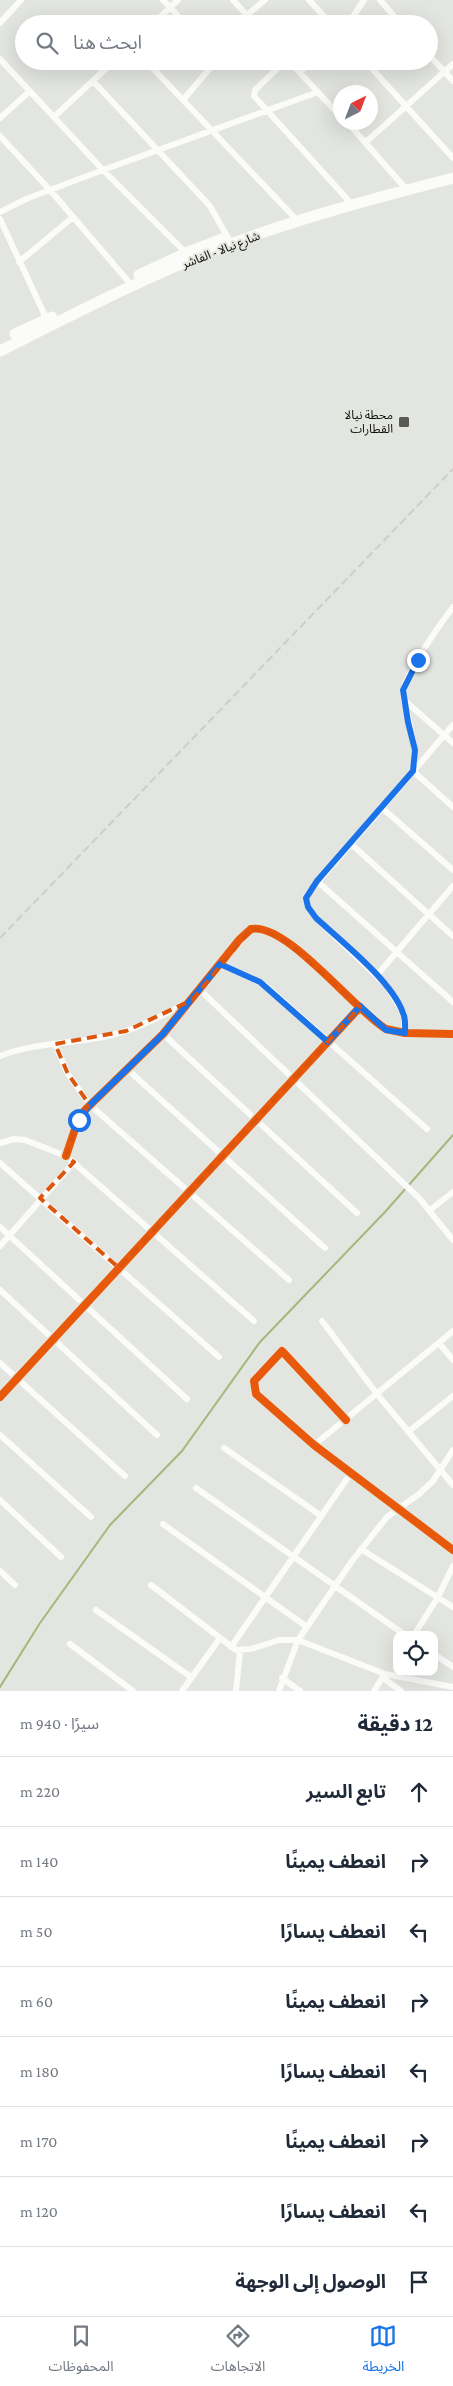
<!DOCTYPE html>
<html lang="ar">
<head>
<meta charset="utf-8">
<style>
  :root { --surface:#fff; --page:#f6f6f7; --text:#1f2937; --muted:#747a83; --line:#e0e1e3; --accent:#1a73e8 }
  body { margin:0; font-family:"Crimson Pro","Noto Sans Arabic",serif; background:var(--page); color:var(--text); direction:rtl }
  .controls { position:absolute; right:15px; bottom:15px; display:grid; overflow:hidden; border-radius:10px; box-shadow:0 5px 20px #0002 }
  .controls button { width:45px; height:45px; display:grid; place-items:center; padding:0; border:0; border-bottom:1px solid var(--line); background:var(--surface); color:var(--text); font:25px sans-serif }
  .compass { position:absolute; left:333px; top:85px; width:45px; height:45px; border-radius:50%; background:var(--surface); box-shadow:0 5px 20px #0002; rotate:42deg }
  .stop { position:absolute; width:15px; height:15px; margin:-11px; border:4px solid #1a73e8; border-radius:50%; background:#fff }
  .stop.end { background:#1a73e8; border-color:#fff; box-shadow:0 1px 5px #0008 }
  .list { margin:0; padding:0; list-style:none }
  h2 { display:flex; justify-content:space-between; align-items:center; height:65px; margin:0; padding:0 20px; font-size:21px }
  h2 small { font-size:16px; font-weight:400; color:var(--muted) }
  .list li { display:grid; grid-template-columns:32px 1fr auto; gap:15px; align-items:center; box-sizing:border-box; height:70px; padding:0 20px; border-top:1px solid var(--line) }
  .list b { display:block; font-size:19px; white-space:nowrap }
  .list em { font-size:16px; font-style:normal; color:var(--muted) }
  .icon { flex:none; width:28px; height:28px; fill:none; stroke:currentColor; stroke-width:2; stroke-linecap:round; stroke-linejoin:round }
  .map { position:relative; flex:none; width:453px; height:1691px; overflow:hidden; direction:ltr }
  .search { position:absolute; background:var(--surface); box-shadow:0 5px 20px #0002; left:15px; right:15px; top:15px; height:55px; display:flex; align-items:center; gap:12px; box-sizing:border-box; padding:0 18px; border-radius:28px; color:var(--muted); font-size:19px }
  .sheet { height:625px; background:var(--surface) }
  nav { display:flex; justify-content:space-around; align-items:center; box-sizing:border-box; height:70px; border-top:1px solid var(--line); background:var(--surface); font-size:14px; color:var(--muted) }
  nav a { display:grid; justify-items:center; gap:2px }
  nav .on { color:var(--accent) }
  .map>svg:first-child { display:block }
</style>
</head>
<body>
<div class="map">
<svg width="453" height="1691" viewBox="0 0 453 1691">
  <rect width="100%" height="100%" fill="#e3e5e0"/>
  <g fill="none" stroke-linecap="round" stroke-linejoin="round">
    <!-- stream -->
    <path stroke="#a5b77a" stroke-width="2" d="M0,1687L40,1623L110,1525L182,1451L260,1342L385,1212L453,1135"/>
    <!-- street -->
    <path stroke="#fbfbfa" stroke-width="6" d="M163,0L179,17L189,24
      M233,0L255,24
      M309,0L331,24
      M380,0L401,24
      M247,15L265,0
      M0,23L21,0
      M153,24L178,0
      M348,24L364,0
      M429,55L453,81
      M0,59L103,170L186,253
      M146,61L293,216
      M285,61L255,90L254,96L348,200
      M289,61L340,116
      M365,61L453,158
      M300,72L312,61
      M93,81L210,206L228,238
      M183,100L211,67L212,61
      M54,117L114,61
      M0,118L30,91
      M347,122L407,190
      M0,136L50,190L128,281
      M366,142L453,64
      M0,212L26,199L103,170L318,92
      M0,219L48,322
      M19,262L73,217
      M453,607C440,624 405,673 403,693L415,750L413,771L453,807
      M404,700L453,743
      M381,807L453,870
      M350,843L453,936
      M317,881L453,1002
      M220,964L265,985L427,1129
      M377,975L453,886
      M200,990L419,1198L453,1240
      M405,1033L404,1014L386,985L316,918L308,907L306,896L453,725
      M163,1034L357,1213
      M55,1044L68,1074L90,1105L289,1280
      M0,1056C33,1043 69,1044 103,1037C134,1031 161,1016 189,1002
      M127,1069L325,1248
      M0,1143L14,1139L25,1140L66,1156L254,1321
      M66,1156L76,1126L85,1110L163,1034L239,940L251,929C287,922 355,1011 386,1029L405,1033L453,1034
      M0,1163L219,1357
      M430,1210L453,1192
      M0,1227L187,1399
      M0,1246L74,1162
      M0,1290L157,1435
      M322,1321L377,1394L453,1485
      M439,1343L453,1360
      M0,1363L125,1476
      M0,1397L360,1007
      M346,1420L282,1351L254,1381L256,1394L314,1445L453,1550
      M408,1432L453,1396
      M0,1435L91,1517
      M314,1445L453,1331
      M224,1448L320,1515
      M196,1488L405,1635
      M0,1500L61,1557
      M163,1524L307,1627
      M361,1549L453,1607
      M0,1571L15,1585
      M151,1585L236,1650L251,1649L279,1640H298L385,1674L453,1687
      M96,1610L191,1677
      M414,1635L438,1597L453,1566
      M70,1644L133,1691
      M231,1647L351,1473
      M434,1654L453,1667
      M282,1678L300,1691
      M383,1678L401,1691
      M182,1691L220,1638
      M236,1691L240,1651
      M279,1691L298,1640L352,1561L387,1517L419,1494L433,1481L453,1450
      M374,1691L384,1675"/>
    <!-- highway -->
    <path stroke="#fbfbfa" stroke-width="11" d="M139,275L186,253L225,238
      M15,334L52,317
      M0,351C72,315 145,277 220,248C295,219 375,198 453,178"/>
    <!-- rail -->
    <path stroke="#cdcdcc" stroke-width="2" stroke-dasharray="8 4" stroke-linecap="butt" d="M0,938L453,469"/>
    <!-- cycleway casing -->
    <g stroke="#e4e7de" stroke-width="11">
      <path id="cycleway" d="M66,1156L76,1126L85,1110L163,1034L239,940L251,929C287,922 355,1011 386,1029L405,1033L453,1034
        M0,1397L360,1007
        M346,1420L282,1351L254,1381L256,1394L314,1445L453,1550"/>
    </g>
    <!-- cycleway -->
    <use href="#cycleway" stroke="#e8590c" stroke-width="8"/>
  </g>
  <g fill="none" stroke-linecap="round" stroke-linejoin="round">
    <!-- route -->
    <path stroke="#1a73e8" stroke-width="6" d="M79,1120L90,1105L163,1034L220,964L260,982L328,1042L360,1006L386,1030L405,1033C405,1026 406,1019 403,1013C392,981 341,941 316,918L308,907L306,898L317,881L413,771L415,750L408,722L403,690L418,660"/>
  </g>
  <!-- marked area -->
  <path fill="none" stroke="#dd550c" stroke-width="4" stroke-dasharray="10 6" stroke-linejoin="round" d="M251,929L264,930L287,942L360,1007L119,1268L40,1198L74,1162L66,1156L76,1126L89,1104L68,1074L55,1044L126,1031L192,1000Z"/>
  <!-- markers -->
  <rect fill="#595a56" stroke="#e4e7de" stroke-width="2" x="398" y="416" width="12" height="12" rx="2.5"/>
  <g text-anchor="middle" stroke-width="4" stroke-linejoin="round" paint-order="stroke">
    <!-- street labels -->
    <g font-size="12" fill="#0e0f0c" stroke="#e4e7de">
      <text transform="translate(221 250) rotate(-21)" y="4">شارع نيالا - الفاشر</text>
    </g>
    <!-- poi labels -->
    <g font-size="12" fill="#0e0f0c" stroke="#e4e7de" text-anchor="end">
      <text x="393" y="419">محطة نيالا<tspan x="393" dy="14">القطارات</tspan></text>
    </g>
  </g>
</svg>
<div class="controls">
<button><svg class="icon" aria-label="locate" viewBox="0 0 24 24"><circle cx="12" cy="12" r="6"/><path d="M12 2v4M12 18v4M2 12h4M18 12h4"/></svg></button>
</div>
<svg class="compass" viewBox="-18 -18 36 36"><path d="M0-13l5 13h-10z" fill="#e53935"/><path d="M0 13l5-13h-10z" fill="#747a83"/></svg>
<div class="stop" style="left:79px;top:1120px"></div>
<div class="stop end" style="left:418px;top:660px"></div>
<div class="search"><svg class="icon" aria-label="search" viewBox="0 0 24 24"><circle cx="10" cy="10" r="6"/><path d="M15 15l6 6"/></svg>ابحث هنا</div>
</div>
<section class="sheet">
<h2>12 دقيقة<small>سيرًا · 940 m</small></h2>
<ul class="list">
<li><svg class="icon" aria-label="ahead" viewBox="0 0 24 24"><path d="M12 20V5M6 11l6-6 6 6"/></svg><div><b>تابع السير</b></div><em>220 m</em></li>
<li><svg class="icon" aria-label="right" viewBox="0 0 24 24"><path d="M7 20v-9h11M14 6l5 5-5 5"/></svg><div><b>انعطف يمينًا</b></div><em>140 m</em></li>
<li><svg class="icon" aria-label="left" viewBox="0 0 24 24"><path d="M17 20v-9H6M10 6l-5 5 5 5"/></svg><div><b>انعطف يسارًا</b></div><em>50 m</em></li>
<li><svg class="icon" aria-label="right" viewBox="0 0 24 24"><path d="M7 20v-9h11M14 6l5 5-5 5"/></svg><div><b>انعطف يمينًا</b></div><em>60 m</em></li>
<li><svg class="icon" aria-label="left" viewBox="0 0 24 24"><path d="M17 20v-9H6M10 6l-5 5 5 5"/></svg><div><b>انعطف يسارًا</b></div><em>180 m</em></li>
<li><svg class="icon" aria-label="right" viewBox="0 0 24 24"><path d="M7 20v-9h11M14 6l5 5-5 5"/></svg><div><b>انعطف يمينًا</b></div><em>170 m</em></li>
<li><svg class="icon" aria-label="left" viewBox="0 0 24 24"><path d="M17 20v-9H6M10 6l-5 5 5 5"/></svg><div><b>انعطف يسارًا</b></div><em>120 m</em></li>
<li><svg class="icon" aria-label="arrive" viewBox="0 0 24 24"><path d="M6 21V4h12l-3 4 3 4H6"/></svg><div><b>الوصول إلى الوجهة</b></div></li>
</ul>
</section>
<nav>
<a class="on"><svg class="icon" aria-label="map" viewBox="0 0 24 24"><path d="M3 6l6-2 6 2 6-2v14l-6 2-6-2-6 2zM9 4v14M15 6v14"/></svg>الخريطة</a>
<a><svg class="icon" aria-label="directions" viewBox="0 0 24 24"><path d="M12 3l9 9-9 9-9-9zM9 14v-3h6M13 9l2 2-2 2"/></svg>الاتجاهات</a>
<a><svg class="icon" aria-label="saved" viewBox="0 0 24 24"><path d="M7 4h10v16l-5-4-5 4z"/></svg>المحفوظات</a>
</nav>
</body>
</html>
